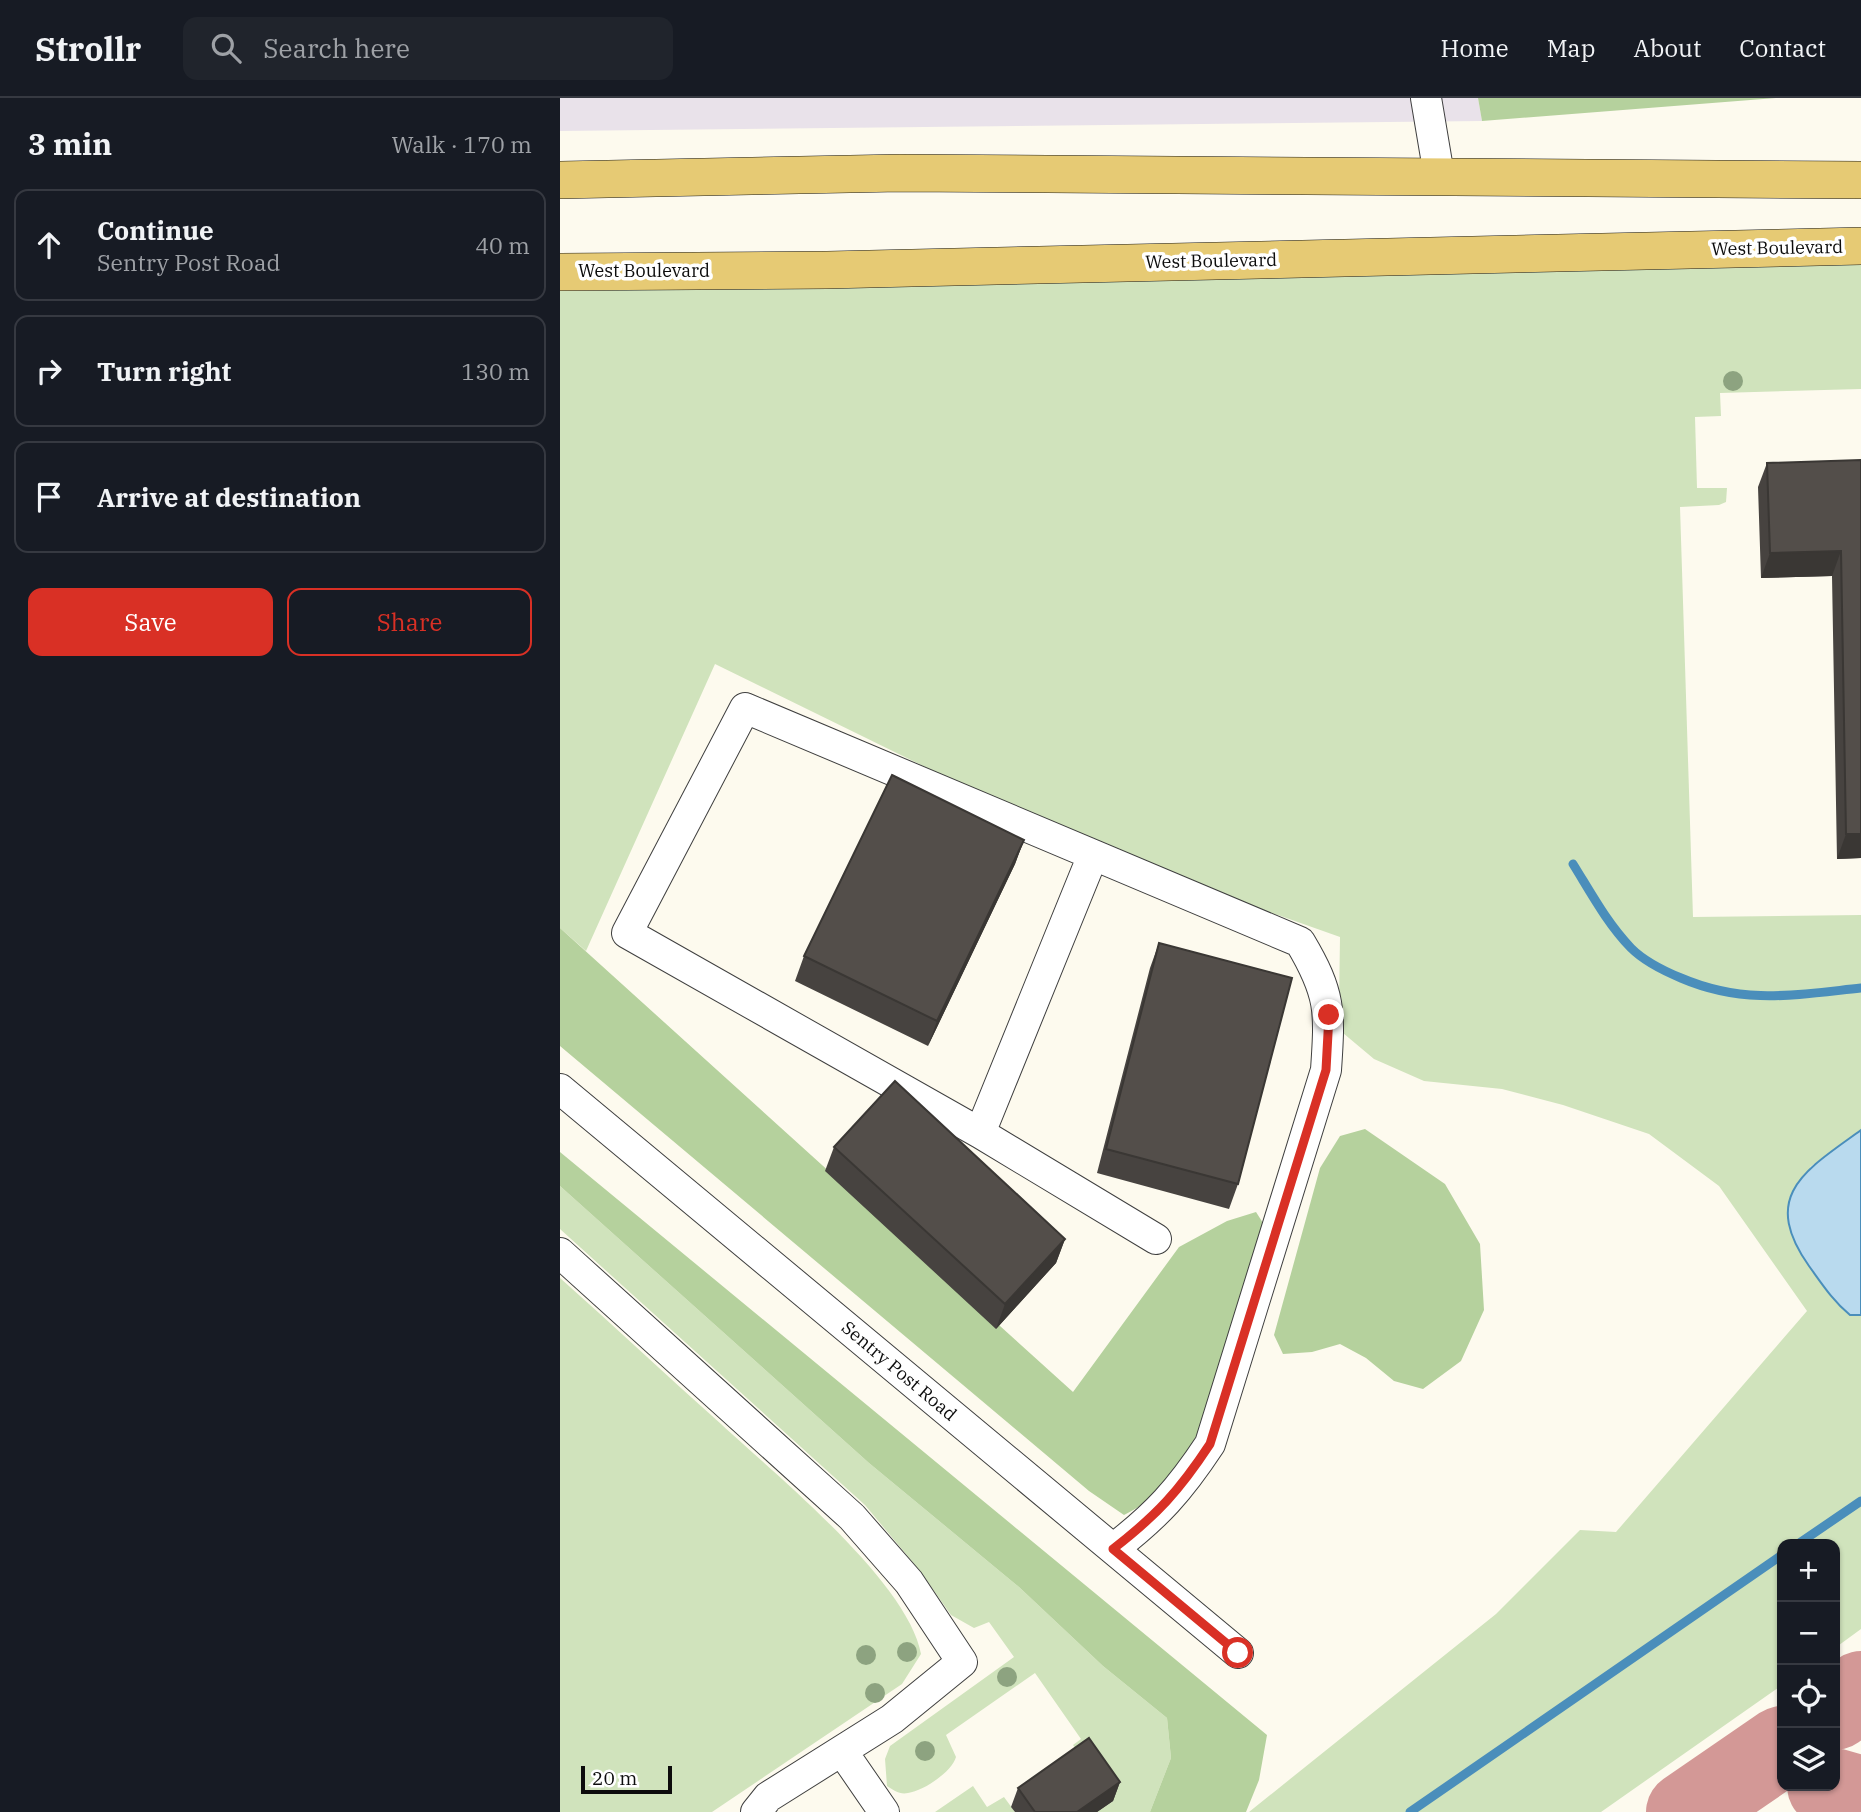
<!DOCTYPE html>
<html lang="en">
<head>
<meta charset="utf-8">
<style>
  :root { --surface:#171b24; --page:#20242c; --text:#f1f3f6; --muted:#9ea1a6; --line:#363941; --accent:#d93025 }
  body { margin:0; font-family:"IBM Plex Serif",serif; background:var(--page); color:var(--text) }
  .controls { position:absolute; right:21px; bottom:21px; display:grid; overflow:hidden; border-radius:14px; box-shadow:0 2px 5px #0004 }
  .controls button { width:63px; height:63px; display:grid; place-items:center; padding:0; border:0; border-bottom:2px solid var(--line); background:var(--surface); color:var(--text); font:35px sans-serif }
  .scale { position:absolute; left:21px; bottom:18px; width:91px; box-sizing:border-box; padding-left:7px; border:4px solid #0c0c0c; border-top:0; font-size:19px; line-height:24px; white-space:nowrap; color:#0c0c0c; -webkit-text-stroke:5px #fff; paint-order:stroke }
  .stop { position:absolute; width:21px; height:21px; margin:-16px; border:5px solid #d93025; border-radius:50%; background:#fff }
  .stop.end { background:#d93025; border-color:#fff; box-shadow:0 2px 7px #0008 }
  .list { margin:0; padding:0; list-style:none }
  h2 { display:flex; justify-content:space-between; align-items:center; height:91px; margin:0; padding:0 28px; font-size:30px }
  h2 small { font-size:23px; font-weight:400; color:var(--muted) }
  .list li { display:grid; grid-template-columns:46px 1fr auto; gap:21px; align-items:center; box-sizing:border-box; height:112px; margin:0 14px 14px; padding:0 14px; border:2px solid var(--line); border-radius:14px }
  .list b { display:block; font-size:26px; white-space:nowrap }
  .list p { margin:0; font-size:23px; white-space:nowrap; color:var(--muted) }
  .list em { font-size:23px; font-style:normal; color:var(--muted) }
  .actions { display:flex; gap:14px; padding:21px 28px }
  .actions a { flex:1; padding:16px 0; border:2px solid var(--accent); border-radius:14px; text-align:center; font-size:24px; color:var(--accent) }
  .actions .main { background:var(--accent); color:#fff }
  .icon { flex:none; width:38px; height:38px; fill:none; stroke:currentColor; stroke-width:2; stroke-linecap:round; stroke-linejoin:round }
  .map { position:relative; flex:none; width:1301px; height:1714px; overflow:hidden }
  header { display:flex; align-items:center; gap:42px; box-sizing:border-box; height:98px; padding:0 35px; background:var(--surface); border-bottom:2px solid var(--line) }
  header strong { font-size:33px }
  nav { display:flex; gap:38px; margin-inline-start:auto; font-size:24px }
  .search { width:490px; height:63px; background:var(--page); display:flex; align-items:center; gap:18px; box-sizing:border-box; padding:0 24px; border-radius:14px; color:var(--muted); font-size:26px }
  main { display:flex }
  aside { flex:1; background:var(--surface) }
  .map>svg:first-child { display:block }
</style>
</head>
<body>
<header>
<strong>Strollr</strong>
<div class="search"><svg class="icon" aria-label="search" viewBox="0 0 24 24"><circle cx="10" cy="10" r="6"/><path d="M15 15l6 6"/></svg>Search here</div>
<nav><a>Home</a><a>Map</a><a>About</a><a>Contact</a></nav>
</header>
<main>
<aside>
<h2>3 min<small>Walk · 170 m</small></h2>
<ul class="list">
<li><svg class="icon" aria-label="ahead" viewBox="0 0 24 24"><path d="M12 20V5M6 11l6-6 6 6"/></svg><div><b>Continue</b><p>Sentry Post Road</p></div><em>40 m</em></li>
<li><svg class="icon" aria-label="right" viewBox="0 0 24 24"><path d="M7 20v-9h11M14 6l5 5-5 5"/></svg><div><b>Turn right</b></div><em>130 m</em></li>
<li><svg class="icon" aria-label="arrive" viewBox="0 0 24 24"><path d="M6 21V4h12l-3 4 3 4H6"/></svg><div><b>Arrive at destination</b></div></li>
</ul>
<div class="actions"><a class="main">Save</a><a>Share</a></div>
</aside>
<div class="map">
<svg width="1301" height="1714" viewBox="0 0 1301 1714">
  <rect width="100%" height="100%" fill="#fdfaee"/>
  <!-- industrial -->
  <path fill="#e9e2ea" d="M0,0H918L922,23L0,33Z"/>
  <!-- green -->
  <path fill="#d0e3bc" d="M1301,165V291L1160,295L1161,318L1135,319L1137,390H1167L1166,404L1159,407L1120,409L1133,819L1301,817V1032L1250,1069L1290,1217H1301V1531L1275,1550V1446H1222V1587L1041,1714H689L936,1516L1020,1432L1056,1434L1247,1213L1159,1088L1089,1036L1003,1007L942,991L864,983L814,961L783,935L779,907L780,839L718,817L647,807L155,566L26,853L0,830V193Z
    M0,1088L309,1365L459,1489L543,1568L607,1620L611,1660L590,1714H537L553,1703L513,1647L521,1641L475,1575L386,1637L396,1659C392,1674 363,1693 348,1695C340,1697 333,1692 327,1688L325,1661L330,1648L454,1559L429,1524L414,1530L391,1517L360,1473L305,1407L0,1131Z
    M0,1180C54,1228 107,1278 161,1326C216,1377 348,1484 361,1556L342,1586L152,1714H0Z
    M413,1688L427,1709L444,1699L455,1714H375Z"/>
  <!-- forest -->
  <path fill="#b5d19d" d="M918,0H1216L922,23Z
    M0,830L513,1294L619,1149L667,1123L696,1114L703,1125C680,1210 652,1377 564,1417L529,1393L0,948Z
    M805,1031L885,1086L920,1146L924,1212L901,1263L863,1291L834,1283L806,1260L780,1246L752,1254L723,1256L714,1237L760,1070L780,1038Z
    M0,1054L707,1637L699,1682L686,1714H590L611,1660L607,1620L543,1568L459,1489L309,1365L0,1088Z"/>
  <!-- water -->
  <path fill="#b9daee" stroke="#4a8ebb" stroke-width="2" d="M1301,1032V1217H1290C1273,1203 1262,1186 1249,1168C1199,1097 1246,1072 1301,1032Z"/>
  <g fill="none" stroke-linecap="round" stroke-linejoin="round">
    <!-- stream -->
    <path stroke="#4a8ebb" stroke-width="9" d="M1013,766C1031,795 1047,825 1071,850C1084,863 1104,873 1121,880C1184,907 1235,897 1301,890
      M1238,1446L1301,1403
      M850,1714L1222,1457"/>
    <!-- taxiway -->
    <path stroke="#d39896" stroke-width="80" d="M1275,1612L1301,1593
      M1267,1688L1301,1698
      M1126,1714L1222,1648"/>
    <!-- minor casing -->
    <g stroke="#3f3f3f" stroke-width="32">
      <path id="minor" d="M866,0L879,77
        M0,991L678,1555
        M420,1035L533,757
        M0,1155L292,1419L349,1484L402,1564L332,1621L208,1699L196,1714
        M553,1451C597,1417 619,1393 650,1346L766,972C770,913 771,896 740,844L185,610L67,835L420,1035L596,1141
        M282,1653L324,1714"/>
    </g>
    <!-- major casing -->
    <g stroke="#1d1d1d" stroke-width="38">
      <path id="major" d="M0,82L340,75L1301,82
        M0,174L267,172L1301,148"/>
    </g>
    <!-- minor -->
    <use href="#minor" stroke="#fff" stroke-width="30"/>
    <!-- major -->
    <use href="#major" stroke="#e6ca74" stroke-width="37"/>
  </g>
  <!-- trees -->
  <g fill="#8da380">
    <circle cx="1173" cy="283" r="10"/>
    <circle cx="347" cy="1554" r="10"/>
    <circle cx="306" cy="1557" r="10"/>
    <circle cx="447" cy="1579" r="10"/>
    <circle cx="315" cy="1595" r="10"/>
    <circle cx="365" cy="1653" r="10"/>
  </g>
  <!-- wall -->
  <path fill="#474340" d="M1301,362V760L1277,761L1272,478L1201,480L1198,389L1207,365Z
    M464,742L455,766L368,948L235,883L244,858Z
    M599,845L678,1086L669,1111L537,1075L590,870Z
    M274,1049L505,1141L496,1165L436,1231L265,1073Z
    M560,1684L553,1703L537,1714H455L451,1709L458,1690Z"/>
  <!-- shaded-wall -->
  <path fill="#3a3734" d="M1281,453L1272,478L1201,480L1210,455Z
    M1286,736H1301V760L1277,761Z
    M464,742L455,766L368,948L377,923Z
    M505,1141L496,1165L436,1231L445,1206Z
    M560,1684L553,1703L537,1714H517Z"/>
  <!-- building -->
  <path fill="#534e4a" stroke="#3a3734" stroke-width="2" d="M1301,362V736H1286L1281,453L1210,455L1207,365Z
    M332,677L464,742L377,923L244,858Z
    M599,845L732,880L678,1086L546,1051Z
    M335,983L505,1141L445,1206L274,1049Z
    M529,1640L560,1684L517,1714H475L458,1690Z"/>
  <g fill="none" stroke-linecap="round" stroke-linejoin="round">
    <!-- route -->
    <path stroke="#d93025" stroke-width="9" d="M678,1555L553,1451C597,1417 619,1393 650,1346L766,972L769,917"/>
  </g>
  <g text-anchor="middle" stroke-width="7" stroke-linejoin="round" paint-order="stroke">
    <!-- street labels -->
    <g font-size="18" fill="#0c0c0c" stroke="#fff">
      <text transform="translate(1217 150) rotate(-1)" y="6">West Boulevard</text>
      <text transform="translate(651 163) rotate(-1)" y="6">West Boulevard</text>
      <text x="84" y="179">West Boulevard</text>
      <text transform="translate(339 1273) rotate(40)" y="6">Sentry Post Road</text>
    </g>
  </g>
</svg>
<div class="controls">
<button>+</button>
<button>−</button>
<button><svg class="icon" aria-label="locate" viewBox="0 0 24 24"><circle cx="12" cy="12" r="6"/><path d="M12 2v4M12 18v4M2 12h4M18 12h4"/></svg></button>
<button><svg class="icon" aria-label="layers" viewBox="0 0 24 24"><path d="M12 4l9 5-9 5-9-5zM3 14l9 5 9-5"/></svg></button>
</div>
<div class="scale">20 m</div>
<div class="stop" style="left:678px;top:1555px"></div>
<div class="stop end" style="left:769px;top:917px"></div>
</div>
</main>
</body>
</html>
